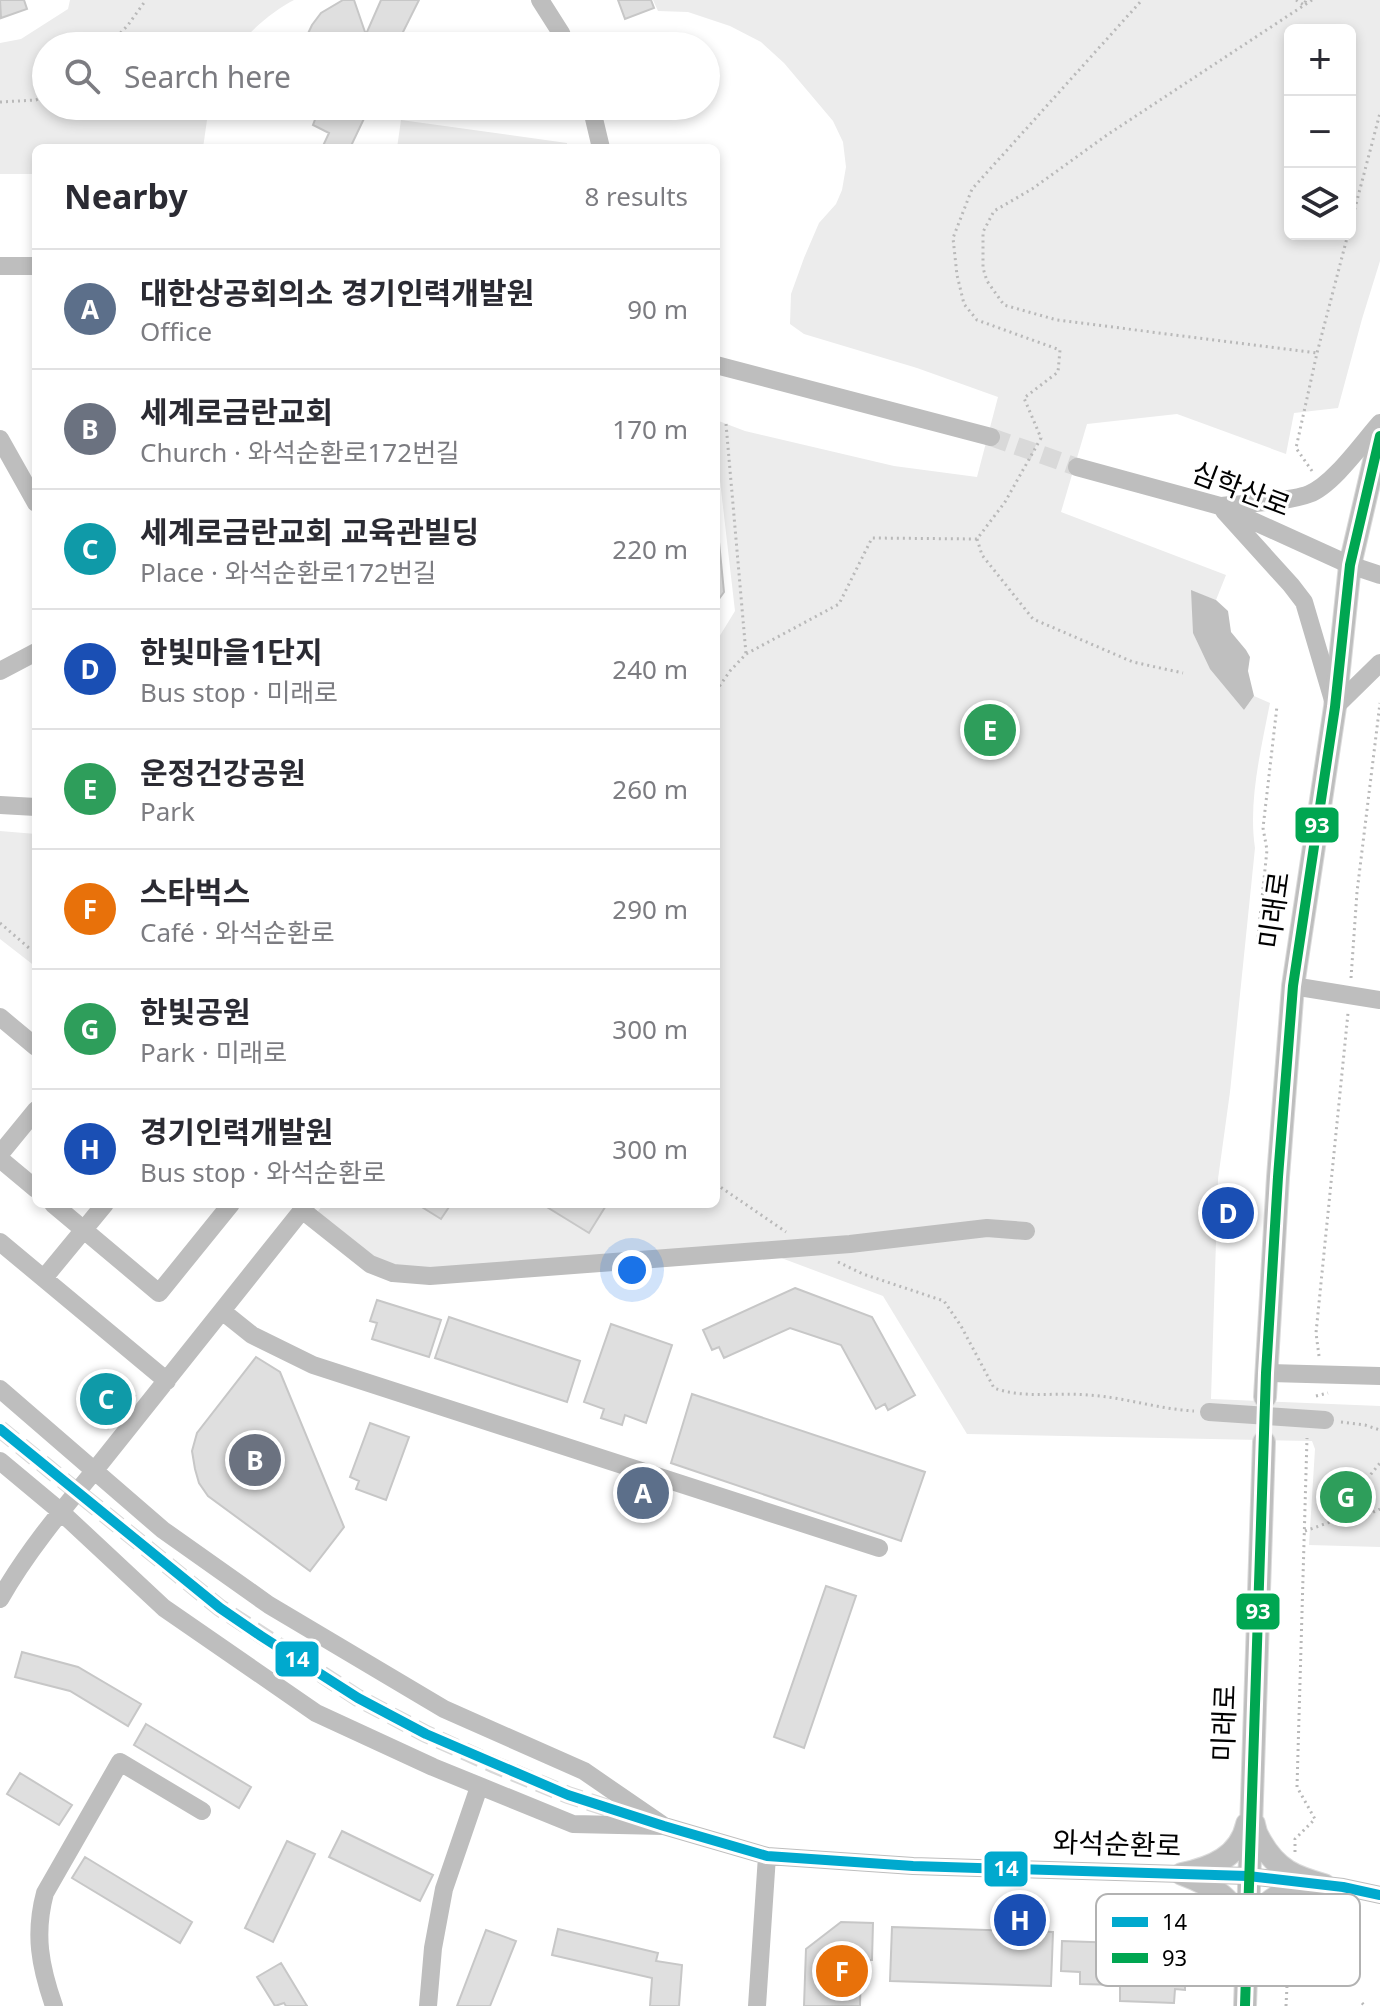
<!DOCTYPE html>
<html lang="en">
<head>
<meta charset="utf-8">
<style>
  :root { --surface:#fff; --page:#f2f2f3; --text:#2b2b33; --muted:#7c7c81; --line:#e1e1e2; --accent:#1a73e8 }
  body { margin:0; font-family:"Noto Sans","Noto Sans KR",sans-serif; background:var(--page); color:var(--text) }
  .controls { position:absolute; right:24px; top:24px; display:grid; overflow:hidden; border-radius:12px; box-shadow:0 4px 12px #0003 }
  .controls button { width:72px; height:72px; display:grid; place-items:center; padding:0; border:0; border-bottom:2px solid var(--line); background:var(--surface); color:var(--text); font:40px sans-serif }
  .you { position:absolute; left:632px; top:1270px; width:28px; height:28px; margin:-20px; border:6px solid #fff; border-radius:50%; background:#1a73e8; box-shadow:0 0 0 12px #1a73e833 }
  .badge { display:grid; place-items:center; width:52px; height:52px; border-radius:50%; background:var(--accent); color:#fff; font-size:26px; font-weight:700 }
  .pin { position:absolute; translate:-50% -50%; border:4px solid #fff; box-shadow:0 2px 8px #0006 }
  .list { margin:0; padding:0; list-style:none }
  h2 { display:flex; justify-content:space-between; align-items:center; height:104px; margin:0; padding:0 32px; font-size:34px }
  h2 small { font-size:26px; font-weight:400; color:var(--muted) }
  .list li { display:grid; grid-template-columns:52px 1fr auto; gap:24px; align-items:center; box-sizing:border-box; height:120px; padding:0 32px; border-top:2px solid var(--line) }
  .list b { display:block; font-size:30px; white-space:nowrap }
  .list p { margin:0; font-size:26px; white-space:nowrap; color:var(--muted) }
  .list em { font-size:26px; font-style:normal; color:var(--muted) }
  .icon { flex:none; width:44px; height:44px; fill:none; stroke:currentColor; stroke-width:2; stroke-linecap:round; stroke-linejoin:round }
  .map { position:relative; flex:none; width:1380px; height:2006px; overflow:hidden }
  .search { position:absolute; background:var(--surface); box-shadow:0 4px 12px #0003; left:32px; top:32px; width:688px; height:88px; display:flex; align-items:center; gap:20px; box-sizing:border-box; padding:0 28px; border-radius:44px; color:var(--muted); font-size:30px }
  .panel { position:absolute; background:var(--surface); box-shadow:0 4px 12px #0003; left:32px; top:144px; width:688px; height:1064px; border-radius:12px }
  .map>svg:first-child { display:block }
</style>
</head>
<body>
<div class="map">
<svg width="1380" height="2006" viewBox="0 0 1380 2006">
  <rect width="100%" height="100%" fill="#fff"/>
  <!-- green -->
  <path fill="#ececec" fill-rule="evenodd" d="M70,0H294C276,9 251,29 239,46H46V106H209L203,148H36V174H0V43L21,39L68,9Z
    M653,0H1380V261L1362,319L1338,408L1294,413L1286,454L1177,414L1087,424L1061,512L1226,575L1216,600L1192,591L1244,710L1254,696L1270,703C1261,749 1248,802 1255,848L1230,1092L1218,1179L1211,1399L1380,1406V1547L1309,1545L1315,1449L1312,1441L967,1434L883,1296L749,1246L417,1271L374,1259L322,1220L318,1211L324,1204H716V642L735,611L716,446V420L745,431L894,466L977,477L998,397L917,368L804,334L790,324L791,294L804,258L819,223L836,204L842,190L846,167L843,142L833,121L784,63L761,42L730,26L688,12L658,11ZM1290,30H1350V234H1290Z
    M401,120L567,143V148H397Z
    M0,831L36,834V967L0,939Z"/>
  <!-- water -->
  <path fill="#bfbfbf" d="M1191,590L1216,600L1228,611L1231,632L1246,650L1250,657L1248,671L1254,696L1244,710L1210,669L1193,633Z"/>
  <!-- building -->
  <path fill="#dfdfdf" stroke="#c7c7c7" stroke-width="2" d="M0,0H24L27,9L1,18Z
    M343,0H354L365,32H367L381,0H419L397,44L399,46H309L303,44L312,25L321,13Z
    M618,0H651L654,8L625,19Z
    M320,106L337,114L341,106H370L350,148H322L329,133L313,125Z
    M716,512L724,592L716,603Z
    M417,1204H451L441,1219Z
    M542,1204H607L589,1233Z
    M795,1288L872,1317L915,1395L888,1410L885,1404L876,1409L841,1345L790,1328L724,1358L719,1347L712,1350L703,1330Z
    M377,1300L441,1320L429,1357L372,1339L377,1323L370,1321Z
    M449,1317L580,1361L567,1402L435,1358Z
    M611,1324L672,1345L646,1423L625,1415L622,1425L601,1418L604,1409L584,1402Z
    M256,1357L280,1372L344,1527L310,1571L208,1496L199,1483L195,1469L192,1451L197,1433Z
    M104,1371L135,1396L108,1428L78,1403Z
    M692,1394L925,1472L901,1541L671,1463Z
    M370,1423L409,1437L386,1500L356,1489L359,1481L350,1477Z
    M826,1586L856,1596L804,1748L774,1737Z
    M22,1652L78,1667L141,1704L128,1726L70,1691L15,1677Z
    M146,1724L251,1787L239,1808L134,1745Z
    M20,1773L72,1805L59,1825L7,1794Z
    M342,1831L433,1875L420,1901L329,1857Z
    M287,1841L315,1854L273,1942L245,1928Z
    M85,1857L192,1922L180,1943L72,1878Z
    M841,1922L873,1923L872,1960H861L860,2006H804L806,1949Z
    M892,1927L1053,1932L1051,1986L890,1981Z
    M558,1929L658,1953L656,1961L682,1965L679,2006H650L652,1978L552,1955Z
    M486,1930L516,1941L490,2006H457Z
    M1062,1941L1148,1944L1185,1982V1990L1175,1989L1174,2003L1120,2001V1985L1080,1984V1972L1061,1971Z
    M281,1963L307,2006H308H286L284,2003L275,2006L257,1977Z"/>
  <g fill="none" stroke-linecap="round" stroke-linejoin="round">
    <!-- minor-tunnel -->
    <path stroke="#d9d9d9" stroke-width="18" stroke-dasharray="18 9" stroke-linecap="butt" d="M991,437L1077,467
      M0,1429L220,1608L358,1698L426,1734L495,1765L568,1795L657,1824"/>
    <!-- major casing -->
    <g stroke="#dbdbdb" stroke-width="24">
      <path id="major" d="M1265,1397L1278,1177L1293,986L1335,707L1350,565L1380,436
        M1254,1824C1255,1832 1257,1836 1261,1842C1277,1870 1295,1877 1324,1885
        M1182,1874C1211,1868 1240,1857 1247,1824
        M1182,1874C1212,1885 1237,1900 1244,1933
        M1250,1934C1259,1900 1284,1888 1317,1886
        M1245,2006L1264,1442"/>
    </g>
    <!-- path -->
    <path stroke="#b9b9b9" stroke-width="3" stroke-dasharray="2 4" stroke-linecap="butt" d="M1296,0L1304,5L1306,0
      M1312,0L1107,135L1032,189L994,211L983,232V268L987,281L1004,305L1057,320L1317,353
      M108,46L128,25L146,0
      M0,102L36,100L46,95
      M1350,227L1380,113
      M726,424L746,654
      M1312,471L1296,448L1317,353L1348,234
      M977,539L982,555L1033,619L1133,662L1183,673
      M716,691L730,671L746,654L839,604L872,538L977,539L1005,502L1041,438L1024,398L1058,372L1060,350L977,320L964,304L957,275L953,238L972,189L1142,0
      M0,923L29,948H36
      M1258,937L1267,850L1263,828L1277,706
      M1351,978L1357,892L1380,703
      M716,1184L786,1232
      M838,1262L863,1274L944,1301L961,1326L994,1388C1024,1399 1056,1392 1088,1395C1123,1397 1158,1409 1194,1411
      M1319,1356L1316,1333L1348,1013
      M1316,1396L1328,1393
      M1341,1422L1365,1425L1380,1430
      M1333,1521L1380,1463
      M1305,1531L1333,1521L1352,1522L1380,1509
      M1295,1852V1839L1315,1819L1297,1787L1307,1438
      M1362,2003L1365,2006
      M1286,2006L1287,1986L1307,1951L1293,1924L1294,1908"/>
    <!-- minor -->
    <path stroke="#bebebe" stroke-width="18" d="M540,0L561,33L566,46
      M591,106L601,148
      M0,266H36
      M716,365L991,437
      M0,439L36,503
      M1077,467L1220,506L1350,565L1380,575
      M1222,506C1246,503 1289,502 1309,494C1333,485 1363,442 1380,423
      M1224,511L1291,585L1304,602L1335,707L1380,663
      M0,671L36,652
      M0,805L36,807
      M1293,986L1380,1000
      M0,1017L36,1047
      M0,1154L36,1110
      M0,1159L36,1189
      M53,1204L159,1293L231,1204
      M302,1210L370,1264L393,1273L430,1276L850,1244L987,1228L1026,1231
      M0,1242L167,1381
      M44,1278L105,1204
      M222,1311L252,1335L313,1365L879,1548
      M1266,1373L1380,1376
      M0,1389L163,1530L269,1605L444,1709L584,1771L664,1826
      M1209,1412L1325,1420
      M0,1461L60,1511L164,1608L316,1713L433,1767L573,1824L664,1826L767,1856L913,1866L1248,1876L1343,1887L1380,1895
      M0,1599C26,1553 61,1511 95,1470L307,1204
      M54,2006C40,1966 34,1934 45,1893L120,1762L202,1811
      M428,2006L433,1948L444,1889L479,1787
      M757,2006L767,1856"/>
    <!-- major -->
    <use href="#major" stroke="#bebebe" stroke-width="22"/>
    <!-- bus-1 casing -->
    <g stroke="#fff" stroke-width="16">
      <path id="bus-1" d="M0,1429L220,1608L261,1636L358,1698L426,1734L568,1795L664,1826L767,1856L913,1866L1248,1876L1343,1887L1380,1895"/>
    </g>
    <!-- bus-2 casing -->
    <g stroke="#fff" stroke-width="16">
      <path id="bus-2" d="M1245,2006L1266,1373L1278,1177L1293,986L1335,707L1350,565L1380,436"/>
    </g>
    <!-- bus-1 -->
    <use href="#bus-1" stroke="#00a9ce" stroke-width="10"/>
    <!-- bus-2 -->
    <use href="#bus-2" stroke="#00a651" stroke-width="10"/>
  </g>
  <g text-anchor="middle" stroke-width="6" stroke-linejoin="round" paint-order="stroke">
    <!-- street labels -->
    <g font-size="28" fill="#000" stroke="#fff">
      <text transform="translate(1241 489) rotate(21)" y="10">심학산로</text>
      <text transform="translate(1274 910) rotate(-82)" y="10">미래로</text>
      <text transform="translate(1224 1723) rotate(-88)" y="10">미래로</text>
      <text transform="translate(1117 1844) rotate(2)" y="10">와석순환로</text>
    </g>
  </g>
  <!-- legend -->
  <rect x="1096" y="1894" width="264" height="92" rx="12" fill="#fff" stroke="#b2b2b2" stroke-width="2"/>
  <rect x="1112" y="1917" width="36" height="10" fill="#00a9ce"/>
  <rect x="1112" y="1953" width="36" height="10" fill="#00a651"/>
  <g font-size="22" fill="#000">
    <text x="1162" y="1930">14</text>
    <text x="1162" y="1966">93</text>
  </g>
  <g stroke="#fff" stroke-width="3">
    <rect x="1294" y="806" width="46" height="38" rx="8" fill="#00a651"/>
    <rect x="1235" y="1592" width="46" height="39" rx="8" fill="#00a651"/>
    <rect x="274" y="1640" width="46" height="38" rx="8" fill="#00a9ce"/>
    <rect x="983" y="1850" width="46" height="38" rx="8" fill="#00a9ce"/>
  </g>
  <g font-size="22" text-anchor="middle" font-weight="bold" fill="#fff">
    <text x="1317" y="833">93</text>
    <text x="1258" y="1619">93</text>
    <text x="297" y="1667">14</text>
    <text x="1006" y="1876">14</text>
  </g>
</svg>
<div class="controls">
<button>+</button>
<button>−</button>
<button><svg class="icon" aria-label="layers" viewBox="0 0 24 24"><path d="M12 4l9 5-9 5-9-5zM3 14l9 5 9-5"/></svg></button>
</div>
<div class="you"></div>
<div class="pin badge" style="left:643px;top:1493px;background:#5c6f8a">A</div>
<div class="pin badge" style="left:255px;top:1460px;background:#6b7280">B</div>
<div class="pin badge" style="left:106px;top:1399px;background:#0f9aa8">C</div>
<div class="pin badge" style="left:1228px;top:1213px;background:#1a4fb4">D</div>
<div class="pin badge" style="left:990px;top:730px;background:#2e9e5b">E</div>
<div class="pin badge" style="left:842px;top:1971px;background:#e8710a">F</div>
<div class="pin badge" style="left:1346px;top:1497px;background:#2e9e5b">G</div>
<div class="pin badge" style="left:1020px;top:1920px;background:#1a4fb4">H</div>
<div class="search"><svg class="icon" aria-label="search" viewBox="0 0 24 24"><circle cx="10" cy="10" r="6"/><path d="M15 15l6 6"/></svg>Search here</div>
<section class="panel">
<h2>Nearby<small>8 results</small></h2>
<ul class="list">
<li><span class="badge" style="background:#5c6f8a">A</span><div><b>대한상공회의소 경기인력개발원</b><p>Office</p></div><em>90 m</em></li>
<li><span class="badge" style="background:#6b7280">B</span><div><b>세계로금란교회</b><p>Church · 와석순환로172번길</p></div><em>170 m</em></li>
<li><span class="badge" style="background:#0f9aa8">C</span><div><b>세계로금란교회 교육관빌딩</b><p>Place · 와석순환로172번길</p></div><em>220 m</em></li>
<li><span class="badge" style="background:#1a4fb4">D</span><div><b>한빛마을1단지</b><p>Bus stop · 미래로</p></div><em>240 m</em></li>
<li><span class="badge" style="background:#2e9e5b">E</span><div><b>운정건강공원</b><p>Park</p></div><em>260 m</em></li>
<li><span class="badge" style="background:#e8710a">F</span><div><b>스타벅스</b><p>Café · 와석순환로</p></div><em>290 m</em></li>
<li><span class="badge" style="background:#2e9e5b">G</span><div><b>한빛공원</b><p>Park · 미래로</p></div><em>300 m</em></li>
<li><span class="badge" style="background:#1a4fb4">H</span><div><b>경기인력개발원</b><p>Bus stop · 와석순환로</p></div><em>300 m</em></li>
</ul>
</section>
</div>
</body>
</html>
